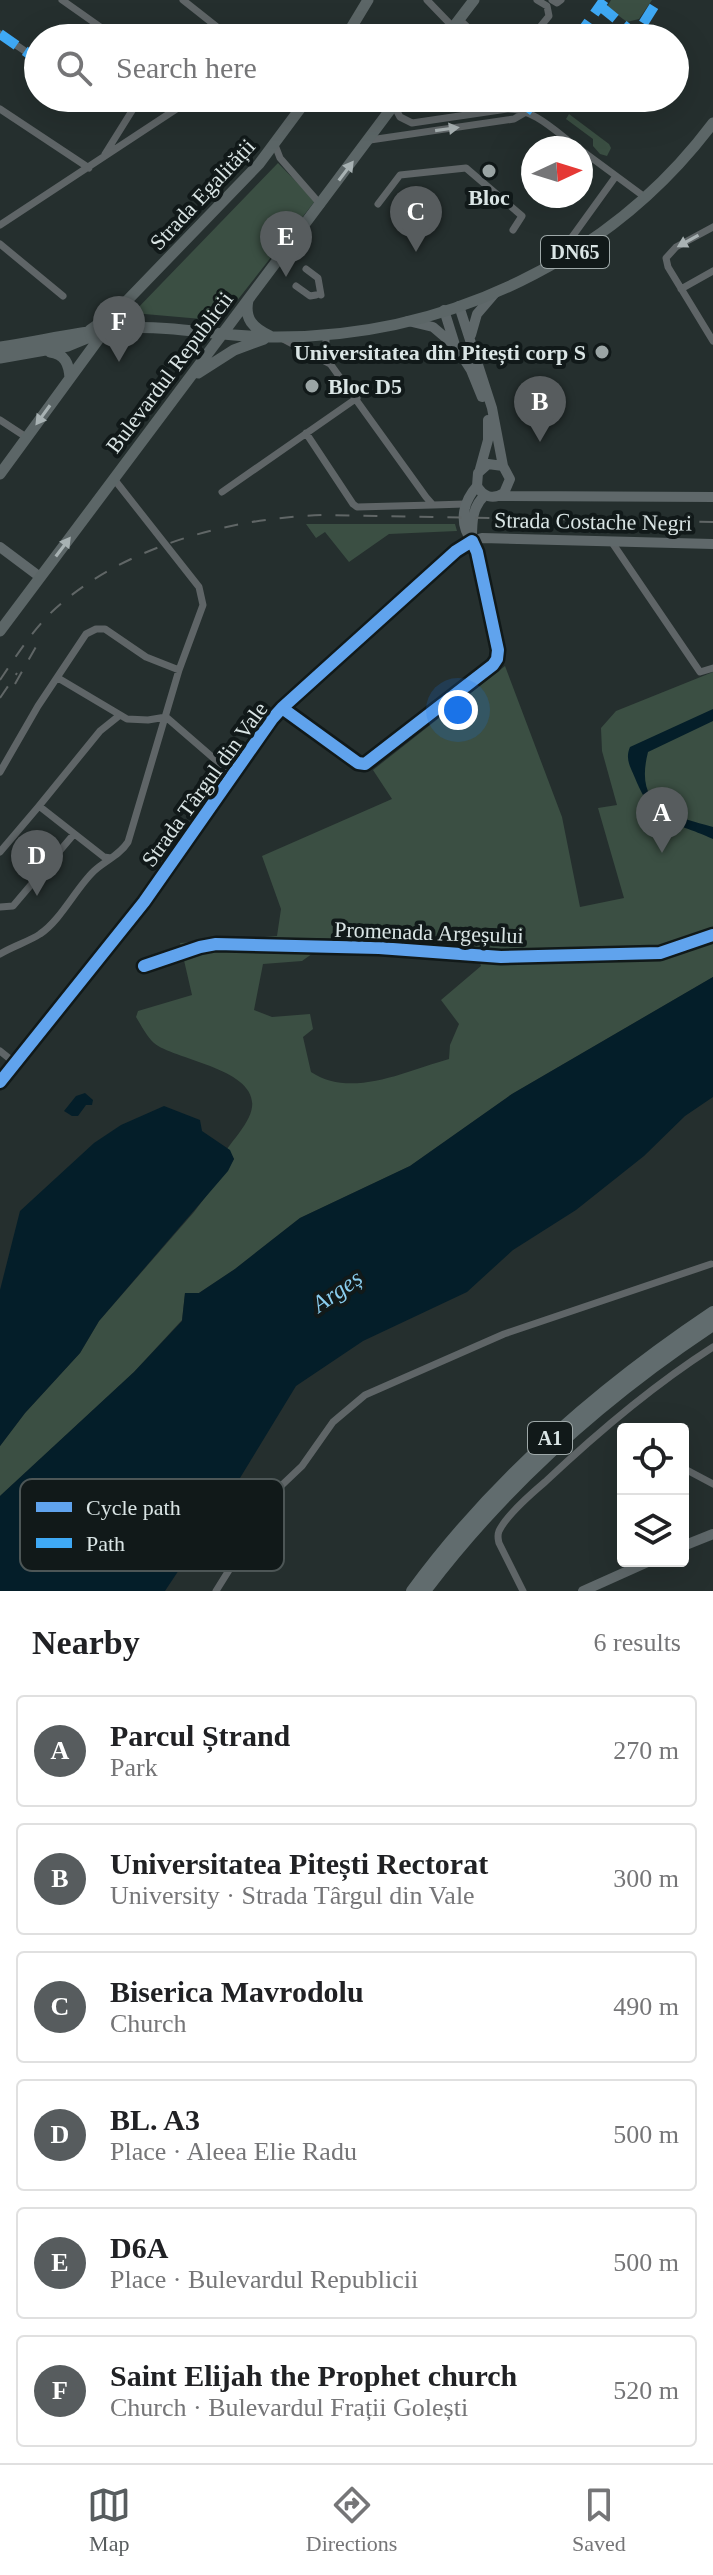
<!DOCTYPE html>
<html lang="en">
<head>
<meta charset="utf-8">
<style>
  :root { --surface:#fff; --page:#f2f2f2; --text:#202124; --muted:#757577; --line:#e0e0e0; --accent:#575c5e }
  body { margin:0; font-family:Georgia,serif; background:var(--page); color:var(--text) }
  .controls { position:absolute; right:24px; bottom:24px; display:grid; overflow:hidden; border-radius:8px; box-shadow:0 8px 32px #0002 }
  .controls button { width:72px; height:72px; display:grid; place-items:center; padding:0; border:0; border-bottom:2px solid var(--line); background:var(--surface); color:var(--text); font:40px sans-serif }
  .compass { position:absolute; left:521px; top:136px; width:72px; height:72px; border-radius:50%; background:var(--surface); box-shadow:0 8px 32px #0002; rotate:86deg }
  .you { position:absolute; left:458px; top:710px; width:28px; height:28px; margin:-20px; border:6px solid #fff; border-radius:50%; background:#1a73e8; box-shadow:0 0 0 12px #1a73e833 }
  .badge { display:grid; place-items:center; width:52px; height:52px; border-radius:50%; background:var(--accent); color:#fff; font-size:26px; font-weight:700 }
  .pin { position:absolute; translate:-50% -66px; filter:drop-shadow(0 2px 4px #0008) }
  .pin::after { content:''; position:absolute; top:42px; width:28px; height:24px; background:inherit; clip-path:polygon(0 0,100% 0,50% 100%) }
  .list { margin:0; padding:0; list-style:none }
  h2 { display:flex; justify-content:space-between; align-items:center; height:104px; margin:0; padding:0 32px; font-size:34px }
  h2 small { font-size:26px; font-weight:400; color:var(--muted) }
  .list li { display:grid; grid-template-columns:52px 1fr auto; gap:24px; align-items:center; box-sizing:border-box; height:112px; margin:0 16px 16px; padding:0 16px; border:2px solid var(--line); border-radius:8px }
  .list b { display:block; font-size:30px; white-space:nowrap }
  .list p { margin:0; font-size:26px; white-space:nowrap; color:var(--muted) }
  .list em { font-size:26px; font-style:normal; color:var(--muted) }
  .icon { flex:none; width:44px; height:44px; fill:none; stroke:currentColor; stroke-width:2; stroke-linecap:round; stroke-linejoin:round }
  .map { position:relative; flex:none; width:713px; height:1591px; overflow:hidden }
  .search { position:absolute; background:var(--surface); box-shadow:0 8px 32px #0002; left:24px; right:24px; top:24px; height:88px; display:flex; align-items:center; gap:20px; box-sizing:border-box; padding:0 28px; border-radius:44px; color:var(--muted); font-size:30px }
  .sheet { height:872px; background:var(--surface) }
  nav { display:flex; justify-content:space-around; align-items:center; box-sizing:border-box; height:112px; border-top:2px solid var(--line); background:var(--surface); font-size:22px; color:var(--muted) }
  nav a { display:grid; justify-items:center; gap:4px }
  nav .on { color:var(--accent) }
  .map>svg:first-child { display:block }
</style>
</head>
<body>
<div class="map">
<svg width="713" height="1591" viewBox="0 0 713 1591">
  <rect width="100%" height="100%" fill="#252f2e"/>
  <!-- green -->
  <path fill="#3b4f43" fill-rule="evenodd" d="M611,0H652L639,19L627,22L607,7Z
    M569,114L609,144L611,148L607,156L600,154L593,146V139L566,119Z
    M278,163L315,201L225,316L213,320L133,313Z
    M306,524H455L457,531L389,534L349,562L325,532L316,538Z
    M505,666L562,817L580,907L624,898L598,808L617,805L602,751L601,728L616,711L713,672V931C689,942 668,948 642,950L638,947L642,958L676,954L713,940V977L512,1094L410,1166L300,1218L235,1269L199,1293H185L182,1320L134,1372L0,1496V1446L25,1413L80,1353L99,1321L194,1212L234,1159L227,1149C234,1139 244,1128 249,1117C271,1070 175,1061 154,1043C147,1037 141,1025 136,1017L138,1011L192,995L180,943L277,936L281,909L262,856L392,799L373,770ZM317,938L474,945L481,966L441,1000L459,1024L450,1045L449,1059C406,1071 351,1099 311,1072L303,1037L313,1029L310,1014L272,1017L254,1010L263,964L302,961L316,951Z"/>
  <!-- water -->
  <path fill="#041e29" d="M713,709V721L648,752C634,807 669,815 713,827V839C670,819 655,827 635,778C630,766 625,759 630,747Z
    M713,977V1097L685,1116L644,1156L576,1210L513,1250L467,1292L363,1341L296,1386L240,1478L165,1591H0V1496L134,1372L182,1321L185,1293H199L235,1269L300,1218L410,1166L512,1094Z
    M85,1093L93,1100L92,1105H86L78,1116H72L64,1111L76,1096Z
    M164,1106L200,1120L202,1131L230,1150L234,1159L228,1171L99,1321L80,1353L25,1413L0,1446V1290L20,1211L94,1143L121,1125Z"/>
  <g fill="none" stroke-linecap="round" stroke-linejoin="round">
    <!-- street -->
    <path stroke="#5f6567" stroke-width="7" d="M62,0L116,38
      M183,0L231,38
      M427,0L453,27
      M552,0L557,3L561,0
      M459,19L479,38
      M0,34L38,60
      M531,38L549,16L547,6L537,0
      M390,98L400,117L412,123L507,109C534,108 557,133 578,148
      M0,109L89,168
      M370,140L514,119L526,112
      M275,145L280,158L321,205
      M581,150L646,198
      M105,154L140,98
      M378,204L400,175L466,168L522,216L513,230
      M0,225L193,98
      M713,227L676,247L666,258L668,267L713,341
      M0,244L63,296
      M554,262L616,176
      M306,269L318,278L321,295
      M296,286L310,296L316,295
      M681,289L713,271
      M326,335V350L331,365L426,497L433,505L465,504
      M281,338L330,364
      M0,420L26,437
      M306,433L353,504L357,507L433,505
      M222,492L357,398
      M611,541L700,672L713,668
      M58,678L127,719L148,720L166,717L233,775
      M282,708L358,763L365,764L493,665L497,659L498,650L477,552L472,541
      M0,772L38,706L86,634L96,629H105L146,657L179,670
      M39,806L100,731L120,715
      M0,852L39,806L104,857L111,858
      M0,907L13,906L74,834
      M0,954C13,946 30,941 40,934C61,920 76,888 94,871C106,860 119,856 128,842L179,670L203,605L199,587L114,479
      M0,1051L15,1063
      M683,1468L713,1484
      M216,1591L282,1485L302,1466L333,1422L365,1395L504,1334L711,1264
      M523,1591L499,1543C498,1538 497,1536 499,1531C506,1516 532,1493 545,1482C598,1432 652,1386 713,1347"/>
    <!-- secondary -->
    <path stroke="#5f686a" stroke-width="10" d="M459,306L492,408L503,466L510,479L504,493C493,500 483,497 477,486L478,473L488,464L503,466
      M444,310L455,345L471,370L482,397
      M408,321L433,327L453,344
      M471,335L477,314L495,293
      M480,469L488,440V420
      M499,496L713,497
      M472,539C472,522 472,507 485,495
      M472,541C458,523 463,502 477,486
      M0,547L40,577
      M0,1082L144,902L272,719L456,551L472,541L482,538L713,544
      M683,1546L713,1534
      M583,1591L650,1561"/>
    <!-- primary -->
    <path stroke="#5c6667" stroke-width="11" d="M345,38L368,0
      M445,38L474,0
      M248,300C244,319 253,328 270,336
      M90,330L117,311L259,164L308,98
      M0,347C42,341 83,330 126,328C176,325 227,338 277,337C447,337 611,259 713,123
      M50,352C65,354 69,364 70,378
      M0,358L68,346L102,332
      M198,373L234,350L264,339
      M0,474L106,329
      M0,631L399,98"/>
    <!-- highway -->
    <path stroke="#616c6e" stroke-width="12" d="M412,1591C494,1479 598,1389 713,1312
      M425,1591C505,1485 603,1398 713,1325"/>
    <!-- rail -->
    <path stroke="#606666" stroke-width="2" stroke-dasharray="14 14" stroke-linecap="butt" d="M0,680C17,655 33,629 56,608C125,546 231,518 322,515L713,522
      M15,684L42,636
      M0,698L17,673"/>
    <!-- quiet -->
    <path stroke="#3fa9f5" stroke-width="10" stroke-dasharray="20 10" stroke-linecap="butt" d="M600,6L636,35L658,0
      M0,34L38,60
      M577,38L604,0
      M526,112L536,98"/>
    <!-- cycleway casing -->
    <g stroke="#111919" stroke-width="17">
      <path id="cycleway" d="M144,966L200,947L216,944L379,948L501,957L660,953L713,935
        M0,1082L144,902L272,719L282,708L456,551L472,541L477,552L498,650L497,659L493,665L365,764L358,763L282,708"/>
    </g>
    <!-- cycleway -->
    <use href="#cycleway" stroke="#60a3ed" stroke-width="12"/>
  </g>
  <!-- one-way arrows -->
  <defs><path id="oneway-solid" d="M-6-.8H1V-3.2L6.5 0L1 3.2V.8H-6Z" transform="scale(2)"/></defs>
  <g fill="#a9b2b3">
    <use href="#oneway-solid" transform="translate(447 129) rotate(-8)"/>
    <use href="#oneway-solid" transform="translate(688 241) rotate(151)"/>
  </g>
  <g fill="#a8b2b3">
    <use href="#oneway-solid" transform="translate(346 171) rotate(-53)"/>
    <use href="#oneway-solid" transform="translate(43 415) rotate(126)"/>
    <use href="#oneway-solid" transform="translate(63 547) rotate(-53)"/>
  </g>
  <!-- markers -->
  <g fill="#9ba5a5" stroke="#111919" stroke-width="3">
    <circle cx="489" cy="171" r="8"/>
    <circle cx="602" cy="352" r="8"/>
    <circle cx="312" cy="386" r="8"/>
  </g>
  <g text-anchor="middle" stroke-width="8" stroke-linejoin="round" paint-order="stroke">
    <!-- shield labels -->
    <g fill="#111919" stroke="#9ea8a8" stroke-width="2">
      <rect x="541" y="236" width="68" height="32" rx="6"/>
      <rect x="528" y="1422" width="44" height="32" rx="6"/>
    </g>
    <g font-size="20" font-weight="bold" fill="#dae5e5">
      <text x="575" y="259">DN65</text>
      <text x="550" y="1445">A1</text>
    </g>
    <!-- street labels -->
    <g font-size="22" fill="#dae5e5" stroke="#111919">
      <text transform="translate(202 194) rotate(-47)" y="8">Strada Egalității</text>
      <text transform="translate(169 372) rotate(-53)" y="8">Bulevardul Republicii</text>
      <text transform="translate(593 521) rotate(1)" y="8">Strada Costache Negri</text>
      <text transform="translate(204 784) rotate(-54)" y="8">Strada Târgul din Vale</text>
      <text transform="translate(429 932) rotate(2)" y="8">Promenada Argeșului</text>
    </g>
    <!-- poi labels -->
    <g font-size="22" font-weight="bold" fill="#dae5e5" stroke="#111919">
      <text x="489" y="205">Bloc</text>
      <text x="586" y="360" text-anchor="end">Universitatea din Pitești corp S</text>
      <text x="328" y="394" text-anchor="start">Bloc D5</text>
    </g>
    <!-- water labels -->
    <g font-size="24" font-style="italic" fill="#8acdee" stroke="#111919">
      <text transform="translate(337 1291) rotate(-35)" y="8">Argeș</text>
    </g>
  </g>
  <!-- legend -->
  <rect x="20" y="1479" width="264" height="92" rx="12" fill="#111919" stroke="#4d5656" stroke-width="2"/>
  <rect x="36" y="1502" width="36" height="10" fill="#60a3ed"/>
  <rect x="36" y="1538" width="36" height="10" fill="#3fa9f5"/>
  <g font-size="22" fill="#dae5e5">
    <text x="86" y="1515">Cycle path</text>
    <text x="86" y="1551">Path</text>
  </g>
</svg>
<div class="controls">
<button><svg class="icon" aria-label="locate" viewBox="0 0 24 24"><circle cx="12" cy="12" r="6"/><path d="M12 2v4M12 18v4M2 12h4M18 12h4"/></svg></button>
<button><svg class="icon" aria-label="layers" viewBox="0 0 24 24"><path d="M12 4l9 5-9 5-9-5zM3 14l9 5 9-5"/></svg></button>
</div>
<svg class="compass" viewBox="-18 -18 36 36"><path d="M0-13l5 13h-10z" fill="#e53935"/><path d="M0 13l5-13h-10z" fill="#757577"/></svg>
<div class="you"></div>
<div class="pin badge" style="left:662px;top:853px">A</div>
<div class="pin badge" style="left:540px;top:442px">B</div>
<div class="pin badge" style="left:416px;top:252px">C</div>
<div class="pin badge" style="left:37px;top:896px">D</div>
<div class="pin badge" style="left:286px;top:277px">E</div>
<div class="pin badge" style="left:119px;top:362px">F</div>
<div class="search"><svg class="icon" aria-label="search" viewBox="0 0 24 24"><circle cx="10" cy="10" r="6"/><path d="M15 15l6 6"/></svg>Search here</div>
</div>
<section class="sheet">
<h2>Nearby<small>6 results</small></h2>
<ul class="list">
<li><span class="badge">A</span><div><b>Parcul Ștrand</b><p>Park</p></div><em>270 m</em></li>
<li><span class="badge">B</span><div><b>Universitatea Pitești Rectorat</b><p>University · Strada Târgul din Vale</p></div><em>300 m</em></li>
<li><span class="badge">C</span><div><b>Biserica Mavrodolu</b><p>Church</p></div><em>490 m</em></li>
<li><span class="badge">D</span><div><b>BL. A3</b><p>Place · Aleea Elie Radu</p></div><em>500 m</em></li>
<li><span class="badge">E</span><div><b>D6A</b><p>Place · Bulevardul Republicii</p></div><em>500 m</em></li>
<li><span class="badge">F</span><div><b>Saint Elijah the Prophet church</b><p>Church · Bulevardul Frații Golești</p></div><em>520 m</em></li>
</ul>
</section>
<nav>
<a class="on"><svg class="icon" aria-label="map" viewBox="0 0 24 24"><path d="M3 6l6-2 6 2 6-2v14l-6 2-6-2-6 2zM9 4v14M15 6v14"/></svg>Map</a>
<a><svg class="icon" aria-label="directions" viewBox="0 0 24 24"><path d="M12 3l9 9-9 9-9-9zM9 14v-3h6M13 9l2 2-2 2"/></svg>Directions</a>
<a><svg class="icon" aria-label="saved" viewBox="0 0 24 24"><path d="M7 4h10v16l-5-4-5 4z"/></svg>Saved</a>
</nav>
</body>
</html>
